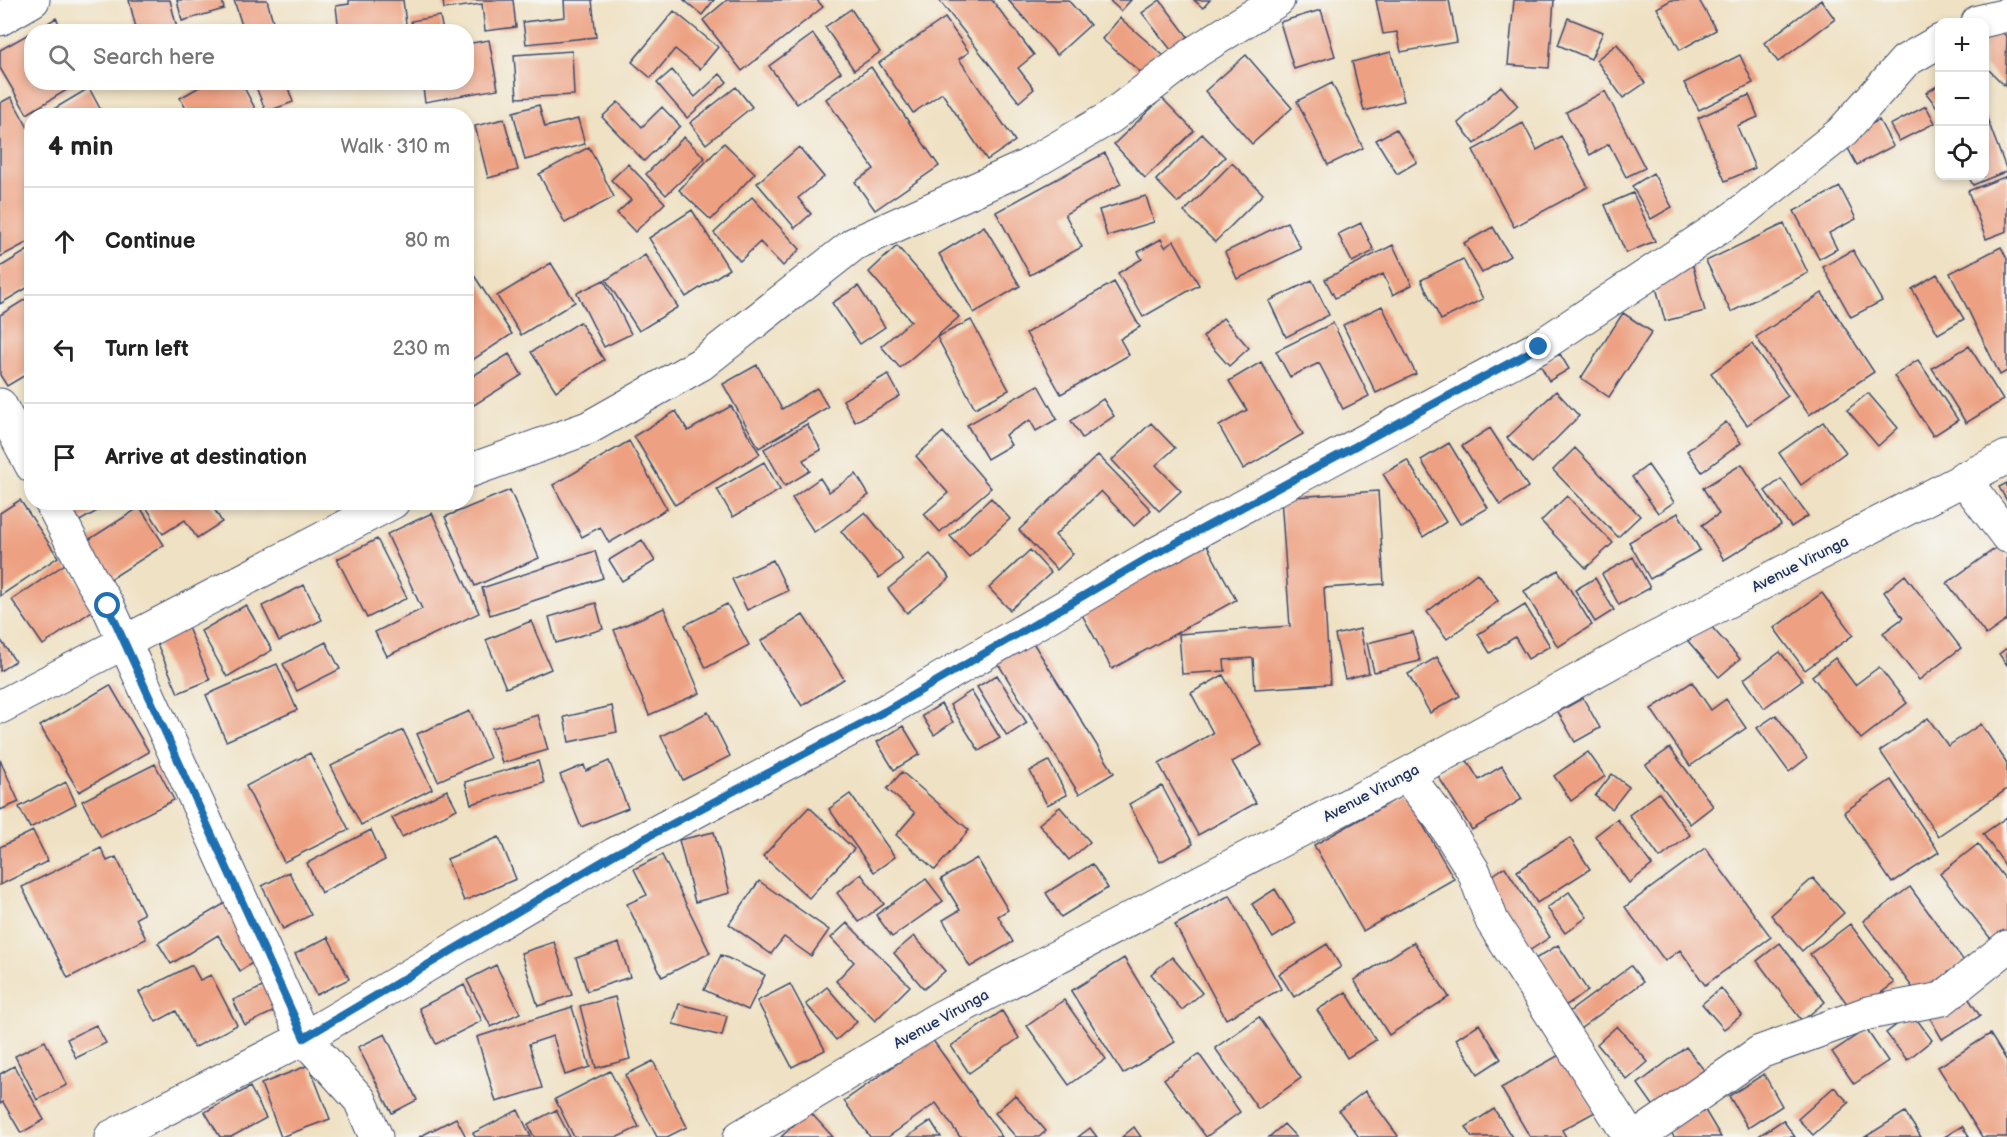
<!DOCTYPE html>
<html lang="en">
<head>
<meta charset="utf-8">
<style>
  :root { --surface:#fff; --page:#f2f2f2; --text:#222; --muted:#767676; --line:#e0e0e0 }
  body { margin:0; font-family:"Balsamiq Sans",sans-serif; background:var(--page); color:var(--text) }
  .controls { position:absolute; right:18px; top:18px; display:grid; overflow:hidden; border-radius:12px; box-shadow:0 3px 9px #0003 }
  .controls button { width:54px; height:54px; display:grid; place-items:center; padding:0; border:0; border-bottom:2px solid var(--line); background:var(--surface); color:var(--text); font:30px sans-serif }
  .stop { position:absolute; width:18px; height:18px; margin:-14px; border:4px solid #1f6fb2; border-radius:50%; background:#fff }
  .stop.end { background:#1f6fb2; border-color:#fff; box-shadow:0 2px 6px #0008 }
  .list { margin:0; padding:0; list-style:none }
  h2 { display:flex; justify-content:space-between; align-items:center; height:78px; margin:0; padding:0 24px; font-size:26px }
  h2 small { font-size:20px; font-weight:400; color:var(--muted) }
  .list li { display:grid; grid-template-columns:39px 1fr auto; gap:18px; align-items:center; box-sizing:border-box; height:108px; padding:0 24px; border-top:2px solid var(--line) }
  .list b { display:block; font-size:22px; white-space:nowrap }
  .list em { font-size:20px; font-style:normal; color:var(--muted) }
  .icon { flex:none; width:33px; height:33px; fill:none; stroke:currentColor; stroke-width:2; stroke-linecap:round; stroke-linejoin:round }
  .map { position:relative; flex:none; width:2007px; height:1137px; overflow:hidden }
  .search { position:absolute; background:var(--surface); box-shadow:0 3px 9px #0003; left:24px; top:24px; width:450px; height:66px; display:flex; align-items:center; gap:15px; box-sizing:border-box; padding:0 21px; border-radius:24px; color:var(--muted); font-size:22px }
  .panel { position:absolute; background:var(--surface); box-shadow:0 3px 9px #0003; left:24px; top:108px; width:450px; height:402px; border-radius:24px }
  .map>svg:first-child { display:block }
</style>
</head>
<body>
<div class="map">
<svg width="2007" height="1137" viewBox="0 0 2007 1137">
  <rect width="100%" height="100%" fill="#f6f6f2"/>
  <filter id="ink" filterUnits="userSpaceOnUse"><feTurbulence type="fractalNoise" baseFrequency=".0167" numOctaves="2"/><feDisplacementMap in="SourceGraphic" scale="12" xChannelSelector="R" yChannelSelector="G"/><feConvolveMatrix kernelMatrix="1 2 1 2 8 2 1 2 1" color-interpolation-filters="sRGB"/></filter>
  <filter id="wash" filterUnits="userSpaceOnUse"><feTurbulence type="fractalNoise" baseFrequency=".008" numOctaves="4" result="noise"/><feDisplacementMap in="SourceGraphic" scale="24" xChannelSelector="R" yChannelSelector="G"/><feGaussianBlur stdDeviation="1.35" result="paint"/><feColorMatrix in="noise" values="0 0 0 0 0 0 0 0 0 0 0 0 0 0 0 0 0 1.4 0 .05"/><feComposite in="paint" operator="in"/></filter>
  <g filter="url(#wash)">
    <rect width="100%" height="100%" fill="#efe1c3"/>
    <g id="blocks">
      <!-- building -->
      <path fill="#eda182" d="M129,0H170L177,28L162,32H137Z
        M177,0H222L224,9L182,21Z
        M234,0H267L276,32H244Z
        M349,0H403L407,32H339L336,6L349,4Z
        M443,0H513L516,27L485,31L482,4L444,9Z
        M564,0H592L596,37L526,44L523,22L565,17Z
        M684,0H714L702,15Z
        M727,0H817L823,7L742,71L703,20Z
        M939,0H992L1034,55L1018,68L1034,89L1019,102Z
        M1008,0H1068L1090,25L1057,55Z
        M1109,0H1131L1121,11Z
        M1160,0L1192,42L1175,55L1142,13Z
        M1194,0H1210L1203,8Z
        M1376,0H1449L1457,42L1401,52L1397,32L1383,34Z
        M1514,0H1554L1549,68L1508,65Z
        M1671,0H1699L1716,30L1680,50L1657,8Z
        M1821,0L1835,19L1778,62L1764,43Z
        M851,9L880,52L854,70L825,27Z
        M1321,10L1335,56L1294,69L1280,22Z
        M674,11L718,47L700,69L675,49L651,78L632,62Z
        M440,16L443,32H413L411,21Z
        M56,18L64,32H33Z
        M945,18L969,52L959,59L1015,141L987,160L942,93L913,113L879,63Z
        M1120,18L1164,56L1146,77L1102,39Z
        M1568,18L1603,32L1591,59L1558,45Z
        M1992,22L2007,37L2005,86L1984,65V30Z
        M32,32V82H80L27,114L0,68V50Z
        M813,34L841,72L797,104L769,66Z
        M489,40L498,89L425,102L422,82H466V44Z
        M1617,44L1645,83L1623,98L1596,60Z
        M572,51L574,95L517,98L514,55Z
        M1391,52L1404,101L1364,111L1352,62Z
        M1246,55L1292,108L1252,144L1205,91Z
        M1740,55L1753,83L1699,110L1684,83Z
        M871,67L939,166L875,210L855,182L874,169L826,99Z
        M672,70L695,97L720,74L727,82L687,118L657,83Z
        M208,82H241L257,112L251,116H190L180,98Z
        M254,82H286L293,102L266,112Z
        M1332,83L1363,148L1328,165L1297,101Z
        M1940,84V111L1926,93Z
        M1501,86L1518,106L1475,144L1458,123Z
        M736,87L752,107L706,144L690,123Z
        M89,88L104,116H42Z
        M1605,91L1645,168L1626,177L1609,144L1590,155L1566,112Z
        M1749,95L1758,117L1737,126L1755,168L1725,181L1698,118Z
        M11,97L32,135V240L0,257V103Z
        M1162,98L1194,131L1145,178L1114,144Z
        M618,102L642,127L662,107L680,126L644,161L602,117Z
        M539,105L545,127L578,119L585,144L525,160L513,112Z
        M1926,106L1935,123L1899,141L1890,125Z
        M1985,113L2007,171L1973,185L1968,176H1984Z
        M504,119L518,170L488,178L475,126Z
        M1879,120L1893,146L1857,165L1843,139Z
        M1523,123L1537,150L1561,136L1588,187L1514,227L1473,150Z
        M1396,129L1417,162L1397,174L1376,140Z
        M1202,134L1225,157L1178,203L1156,180Z
        M684,137L705,158L666,195L646,174Z
        M724,143L755,173L711,220L679,190Z
        M589,147L614,197L565,223L539,174Z
        M799,147L824,177L798,198L811,214L795,228L757,183Z
        M1105,153L1121,184L1065,214L1082,247L1030,275L996,212Z
        M1232,163L1263,194L1215,242L1184,212Z
        M628,164L665,203L635,232L617,213L631,200L611,180Z
        M1653,173L1672,207L1651,219L1632,186Z
        M2007,176V231L1986,239L1968,191Z
        M1840,187L1856,219L1829,233L1837,249L1819,259L1794,211Z
        M1633,193L1655,241L1626,253L1605,205Z
        M1146,196L1154,222L1107,236L1099,210Z
        M752,197L800,249L783,266L760,242L740,261L714,233Z
        M692,210L729,269L686,297L649,238Z
        M1287,222L1301,249L1237,279L1225,252Z
        M1361,223L1374,251L1352,262L1338,234Z
        M1784,224L1808,273L1731,312L1706,261Z
        M984,226L1020,286L974,313L939,254Z
        M1493,227L1510,256L1482,273L1464,243Z
        M1161,239L1165,247L1174,241L1199,285L1143,317L1118,273L1142,259L1138,252Z
        M1393,245L1412,285L1393,295L1383,274L1335,298L1325,279Z
        M897,246L959,317L900,368L881,346L911,321L869,272Z
        M2001,247L2007,259V371L2000,375L1950,273Z
        M28,250L32,255V285L0,304V267Z
        M1853,250L1882,301L1851,317L1823,267Z
        M645,255L678,307L639,331L606,280Z
        M1463,259L1483,299L1441,320L1421,280Z
        M466,263L512,334L468,363L466,362Z
        M551,263L575,302L521,335L497,296Z
        M1693,266L1705,311L1665,321L1653,276Z
        M1937,274L1964,319L1938,334L1912,289Z
        M604,280L631,334L604,347L577,293Z
        M1312,280L1329,315L1286,337L1269,301Z
        M1114,282L1140,327L1120,339L1129,355L1061,394L1026,333Z
        M858,286L885,327L860,344L832,303Z
        M1822,293L1874,372L1809,415L1756,337Z
        M32,295V371L7,386L0,375V315Z
        M1382,306L1416,374L1376,393L1343,325Z
        M1623,313L1652,332L1609,397L1581,378Z
        M1223,318L1249,348L1229,366L1203,337Z
        M971,320L1009,390L975,408L937,337Z
        M580,322L604,360L556,391L531,352Z
        M1333,323L1369,396L1343,409L1319,363L1290,377L1276,351Z
        M1752,344L1788,396L1747,425L1711,373Z
        M1969,346L2003,400L1966,423L1932,368Z
        M509,354L522,375L466,410V380Z
        M1560,354L1569,369L1549,381L1540,364Z
        M1918,360L1958,420L1933,436L1894,376Z
        M1261,362L1303,434L1243,469L1219,426L1247,410L1229,381Z
        M757,365L782,409L817,388L828,407L759,448L723,384Z
        M888,374L900,396L855,422L843,400Z
        M1038,385L1057,419L1036,431L1030,420L1005,435L1011,445L987,459L967,425Z
        M1556,391L1579,416L1532,463L1507,438Z
        M1868,393L1898,428L1878,446L1847,410Z
        M1103,399L1114,416L1082,438L1071,421Z
        M731,406L760,454L675,505L634,436L676,411L688,431Z
        M1726,422L1741,443L1702,472L1687,451Z
        M1823,422L1846,452L1801,485L1779,453Z
        M1151,423L1175,448L1156,465L1181,491L1159,511L1112,460Z
        M807,424L821,450L803,460L810,471L785,486L764,449Z
        M1490,428L1528,487L1500,505L1462,446Z
        M943,432L991,488L940,532L924,514L948,493L916,456Z
        M629,441L667,509L609,543L600,527L582,537L553,485Z
        M1449,443L1488,508L1460,524L1421,460Z
        M1575,448L1640,516L1618,537L1553,470Z
        M1098,455L1151,510L1134,526L1101,491L1055,535L1073,554L1057,570L1019,530Z
        M1407,460L1446,522L1423,537L1383,474Z
        M764,462L780,490L733,517L717,489Z
        M1742,464L1781,525L1724,560L1702,525L1719,514L1703,488Z
        M1648,465L1674,502L1658,513L1632,477Z
        M856,474L869,495L814,532L792,498L820,478L829,492Z
        M1781,479L1808,516L1791,527L1765,491Z
        M2007,483V501L1999,487Z
        M510,490L539,558L475,586L445,517Z
        M1378,491L1384,584L1324,588L1330,684L1255,689L1253,658L1224,660L1225,671L1182,674L1179,634L1290,626L1281,498Z
        M1567,496L1613,543L1586,568L1541,521Z
        M991,498L1010,519L969,557L950,536Z
        M20,500L58,557L0,596V513Z
        M74,502H113L78,522L69,505Z
        M143,502H210L222,522L197,538L185,520L163,534Z
        M140,507L164,545L109,580L85,542Z
        M865,512L903,559L879,578L841,531Z
        M432,513L479,613L387,656L375,632L422,609L387,534Z
        M1678,513L1700,550L1650,579L1629,542Z
        M377,539L407,598L367,618L337,559Z
        M642,540L655,561L622,581L609,560Z
        M1205,542L1236,600L1112,669L1080,611Z
        M2000,545L2007,555V620L1986,635L1947,583Z
        M1030,550L1051,573L1010,610L989,588Z
        M595,551L603,578L490,615L482,588Z
        M930,554L950,578L907,613L888,589Z
        M1633,557L1650,588L1619,605L1602,574Z
        M773,560L788,591L747,610L732,579Z
        M65,564L96,608L43,645L12,600Z
        M1558,570L1592,625L1558,647L1524,591Z
        M1477,573L1498,601L1447,639L1427,612Z
        M1905,575L1961,648L1919,680L1883,633L1903,618L1884,592Z
        M1595,578L1614,610L1595,622L1575,590Z
        M304,585L322,620L279,641L262,606Z
        M1822,593L1853,635L1805,670L1774,628Z
        M596,603L603,629L556,643L549,617Z
        M727,604L749,645L706,668L685,625Z
        M246,605L272,650L227,677L201,631Z
        M1525,605L1550,646L1528,659L1515,637L1490,653L1478,634Z
        M664,608L700,693L649,715L614,630Z
        M803,615L844,679L802,706L761,641Z
        M531,621L551,669L506,688L486,640Z
        M1709,624L1740,659L1719,677L1688,641Z
        M187,625L210,680L178,693L155,639Z
        M1360,629L1369,673L1345,679L1335,635Z
        M1413,632L1420,661L1374,672L1367,643Z
        M0,639L15,661L0,671Z
        M1032,641L1114,773L1079,794L997,662Z
        M326,642L340,669L297,691L283,664Z
        M2007,648V665L1999,654Z
        M1780,652L1802,680L1764,708L1744,679Z
        M1437,657L1460,696L1430,713L1408,674Z
        M1835,658L1855,685L1879,667L1907,703L1861,739L1812,676Z
        M277,664L297,710L226,741L206,695Z
        M997,675L1027,723L1007,736L977,687Z
        M1223,675L1262,745L1232,762L1256,803L1198,835L1159,764L1213,733L1191,693Z
        M1692,682L1711,710L1726,699L1746,728L1690,766L1651,709Z
        M110,685L149,752L79,792L40,726Z
        M971,691L1000,738L979,751L950,705Z
        M1583,698L1600,728L1575,742L1558,712Z
        M941,704L953,722L934,735L922,716Z
        M612,706L617,732L569,742L564,717Z
        M470,711L490,758L438,781L417,734Z
        M708,712L730,756L683,780L661,736Z
        M538,715L548,750L502,763L492,728Z
        M1776,715L1807,758L1789,772L1757,728Z
        M1928,718L1948,746L1981,724L2007,763V789L1938,836L1880,751Z
        M903,726L920,754L894,770L877,742Z
        M403,730L432,789L361,825L331,766Z
        M1670,748L1713,806L1690,824L1646,765Z
        M1588,752L1605,776L1571,801L1554,776Z
        M310,753L349,830L284,862L246,786Z
        M1466,759L1479,780L1502,766L1522,799L1472,830L1438,776Z
        M0,760L19,802L0,810Z
        M538,761L544,783L471,804L465,782Z
        M609,761L628,808L581,827L560,775L584,765L586,771Z
        M1049,761L1067,795L1047,805L1030,771Z
        M155,764L174,800L101,837L82,801Z
        M902,772L969,830L935,870L896,835L915,813L887,789Z
        M1612,774L1629,787L1612,809L1595,796Z
        M1891,780L1939,852L1892,883L1844,812Z
        M66,782L76,804L30,828L19,807Z
        M1162,786L1193,844L1160,862L1129,804Z
        M447,790L457,809L402,837L392,818Z
        M1659,793L1690,835L1660,858L1629,815Z
        M850,794L895,857L874,872L829,809Z
        M1405,794L1454,879L1363,931L1314,845Z
        M809,807L854,849L809,898L763,856Z
        M1060,807L1090,842L1069,860L1039,824Z
        M2007,817V868L1983,834Z
        M1617,819L1652,865L1629,883L1595,836Z
        M371,830L385,860L321,893L307,863Z
        M33,831L48,861L0,885V847Z
        M714,832L730,893L695,902L679,840Z
        M499,837L516,879L464,901L447,859Z
        M1570,838L1590,869L1537,903L1517,871Z
        M1978,844L2007,881V933L1994,943L1940,874Z
        M101,848L107,861L116,857L144,914L136,918L146,939L68,978L22,887Z
        M1705,848L1771,937L1705,985L1680,950L1665,961L1625,907Z
        M662,855L710,953L662,977L627,904L647,895L634,869Z
        M977,858L1008,910L998,916L1013,942L970,967L943,920L960,910L941,879Z
        M1092,864L1108,888L1061,917L1046,893Z
        M1505,867L1550,937L1529,951L1483,882Z
        M289,872L311,915L283,929L262,886Z
        M861,874L884,904L859,922L837,893Z
        M1813,878L1844,913L1802,951L1771,915Z
        M926,879L943,901L892,937L876,915Z
        M759,881L829,930L811,956L784,937L771,954L729,924Z
        M1910,887L1964,961L1918,995L1863,921Z
        M1275,889L1296,923L1273,938L1252,904Z
        M1569,892L1587,917L1565,933L1547,908Z
        M1230,895L1281,989L1226,1019L1175,925Z
        M227,902L260,958L240,971L218,935L171,964L158,943Z
        M847,923L910,986L875,1021L836,981L854,962L831,938Z
        M1850,924L1894,983L1854,1013L1810,954Z
        M914,936L945,971L924,989L894,953Z
        M328,937L349,979L316,995L295,954Z
        M554,942L572,995L538,1006L521,953Z
        M1414,942L1449,997L1389,1035L1354,980Z
        M619,943L630,977L587,991L576,958Z
        M1780,943L1825,1002L1802,1021L1757,961Z
        M1327,944L1341,967L1294,997L1279,974Z
        M1558,945L1588,991L1565,1006L1535,959Z
        M721,955L765,975L748,1010L704,990Z
        M1172,957L1202,993L1182,1010L1151,974Z
        M1124,958L1175,1042L1123,1074L1071,991Z
        M192,965L200,980L211,975L237,1025L194,1048L176,1011L156,1022L139,992Z
        M496,965L520,1013L491,1027L467,980Z
        M1631,966L1643,982L1580,1029L1569,1012Z
        M790,984L825,1050L792,1067L757,1001Z
        M267,985L279,1009L245,1025L233,1000Z
        M464,985L482,1021L436,1044L419,1008Z
        M827,987L857,1022L836,1040L806,1004Z
        M1721,988L1742,1015L1724,1029L1702,1004Z
        M1346,992L1376,1040L1347,1058L1317,1010Z
        M1965,993L1980,1016L1942,1039L1928,1015Z
        M615,997L630,1059L596,1068L580,1006Z
        M1064,1000L1106,1059L1069,1085L1027,1026Z
        M679,1004L727,1016L722,1036L673,1024Z
        M572,1007L590,1067L565,1075L553,1036L529,1044L542,1088L496,1102L477,1037Z
        M1002,1011L1019,1038L969,1073L951,1046Z
        M1912,1013L1932,1040L1907,1060L1886,1033Z
        M1259,1017L1301,1078L1258,1109L1215,1048Z
        M1479,1024L1501,1059L1478,1074L1456,1039Z
        M96,1025L106,1043L76,1058L67,1039Z
        M1617,1026L1648,1062L1627,1080L1597,1044Z
        M1866,1029L1888,1061L1854,1084L1832,1052Z
        M385,1034L417,1100L392,1113L358,1047Z
        M1990,1034L2007,1061V1137H1982L1938,1067Z
        M932,1039L1002,1137H960L936,1103L888,1137H870L844,1101Z
        M45,1041L67,1085L37,1100L15,1056Z
        M1686,1047L1704,1070L1655,1108L1638,1084Z
        M1199,1054L1240,1112L1206,1137L1164,1079Z
        M1561,1054L1595,1112L1562,1130L1566,1137H1530L1501,1088Z
        M653,1061L687,1127L667,1137H657L625,1075Z
        M309,1065L330,1119L281,1137L261,1084Z
        M14,1066L44,1120L21,1133L3,1102L0,1104V1074Z
        M610,1071L639,1127L618,1137H574L555,1099Z
        M1764,1074L1782,1106L1748,1128L1729,1096Z
        M250,1087L266,1118L231,1137H220L205,1112Z
        M1834,1087L1849,1103L1813,1135L1798,1119Z
        M1365,1091L1398,1136L1397,1137H1359L1339,1111Z
        M1015,1095L1046,1131L1039,1137H1016L995,1113Z
        M1703,1107L1721,1137H1674L1669,1128Z
        M1494,1109L1512,1137H1472L1466,1127Z
        M518,1110L531,1137H475L473,1133Z
        M556,1110L570,1137H534L528,1124Z
        M809,1111L833,1137H781Z
        M1905,1112L1921,1137H1865Z
        M456,1118L466,1137H419Z
        M1783,1120L1795,1137H1757Z
        M931,1121L941,1137H907Z
        M1284,1124L1296,1137H1269Z
        M1962,1126L1969,1137H1944Z
        M1134,1127L1141,1137H1122Z
        M1090,1128L1097,1137H1078Z"/>
    </g>
  </g>
  <g filter="url(#ink)">
    <use href="#blocks" fill-opacity="0" stroke="#3b4a6d" stroke-width="1.5"/>
    <g fill="none" stroke-linecap="round" stroke-linejoin="round">
      <!-- minor casing -->
      <g stroke="#3b4a6d" stroke-width="35">
        <path id="minor" d="M0,19L33,0
          M1978,22L2007,15
          M0,405L32,466
          M466,472L588,428L701,364L854,244L1025,167L1109,118L1197,51L1278,0
          M1963,478L2007,536
          M51,502L91,579L108,606L304,1038L360,1100L376,1137
          M0,707L393,502
          M1406,775L1441,819L1474,872L1492,921L1630,1137
          M111,1137L304,1038L615,854L889,709L1148,558L1539,347L1735,217L1841,133L1905,61L1940,41
          M740,1137L936,1020L1406,775L1646,643L2007,457
          M1637,1137L1760,1052L1868,1013L1942,999L2007,947"/>
      </g>
      <!-- minor -->
      <use href="#minor" stroke="#fff" stroke-width="33"/>
    </g>
  </g>
  <g fill="none" stroke-linecap="round" stroke-linejoin="round" filter="url(#ink)">
    <!-- route -->
    <path stroke="#1f6fb2" stroke-width="8" d="M108,606L304,1038L615,854L889,709L1148,558L1539,347"/>
  </g>
  <g text-anchor="middle" stroke-width="4.5" stroke-linejoin="round" paint-order="stroke">
    <!-- street labels -->
    <g font-size="15" fill="#1b2f5e" stroke="#f6f6f2">
      <text transform="translate(1800 564) rotate(-27)" y="5">Avenue Virunga</text>
      <text transform="translate(1371 793) rotate(-28)" y="5">Avenue Virunga</text>
      <text transform="translate(941 1019) rotate(-29)" y="5">Avenue Virunga</text>
    </g>
  </g>
</svg>
<div class="controls">
<button>+</button>
<button>−</button>
<button><svg class="icon" aria-label="locate" viewBox="0 0 24 24"><circle cx="12" cy="12" r="6"/><path d="M12 2v4M12 18v4M2 12h4M18 12h4"/></svg></button>
</div>
<div class="stop" style="left:108px;top:606px"></div>
<div class="stop end" style="left:1539px;top:347px"></div>
<div class="search"><svg class="icon" aria-label="search" viewBox="0 0 24 24"><circle cx="10" cy="10" r="6"/><path d="M15 15l6 6"/></svg>Search here</div>
<section class="panel">
<h2>4 min<small>Walk · 310 m</small></h2>
<ul class="list">
<li><svg class="icon" aria-label="ahead" viewBox="0 0 24 24"><path d="M12 20V5M6 11l6-6 6 6"/></svg><div><b>Continue</b></div><em>80 m</em></li>
<li><svg class="icon" aria-label="left" viewBox="0 0 24 24"><path d="M17 20v-9H6M10 6l-5 5 5 5"/></svg><div><b>Turn left</b></div><em>230 m</em></li>
<li><svg class="icon" aria-label="arrive" viewBox="0 0 24 24"><path d="M6 21V4h12l-3 4 3 4H6"/></svg><div><b>Arrive at destination</b></div></li>
</ul>
</section>
</div>
</body>
</html>
